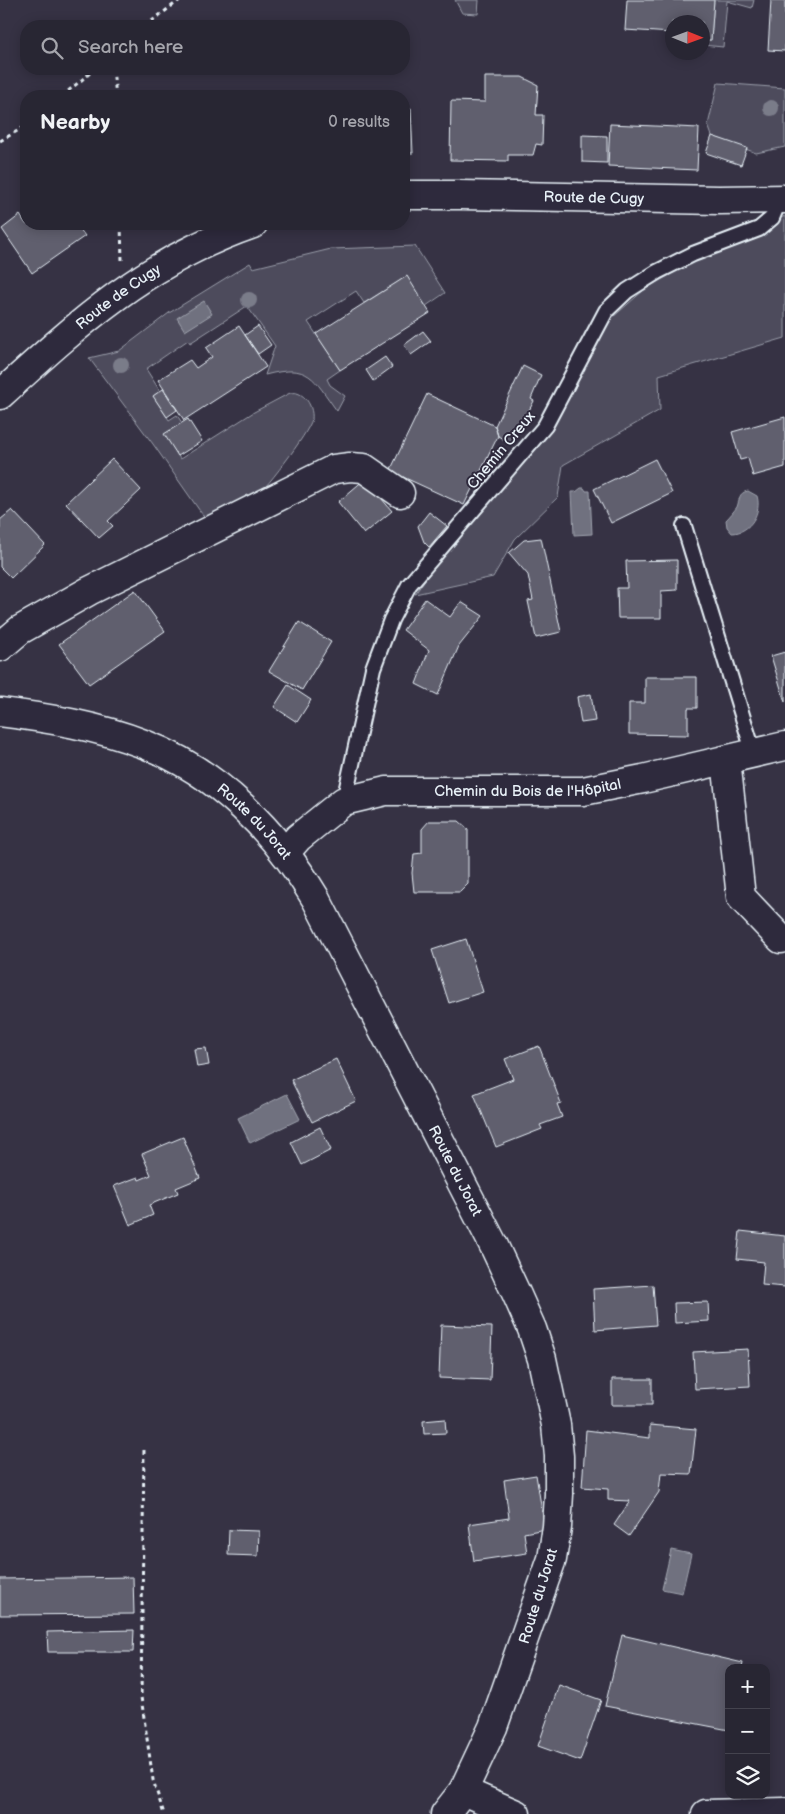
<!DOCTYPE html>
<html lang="en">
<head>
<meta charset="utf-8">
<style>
  :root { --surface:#282633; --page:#302e3b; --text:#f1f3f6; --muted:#a5a5ac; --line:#44434e }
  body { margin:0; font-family:"Balsamiq Sans",sans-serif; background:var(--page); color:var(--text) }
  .controls { position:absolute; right:15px; bottom:15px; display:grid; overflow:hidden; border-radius:10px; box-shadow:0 2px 12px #0003 }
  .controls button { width:45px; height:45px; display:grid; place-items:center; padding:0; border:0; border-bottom:1px solid var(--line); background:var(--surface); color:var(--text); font:25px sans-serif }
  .compass { position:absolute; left:665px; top:15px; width:45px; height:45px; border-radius:50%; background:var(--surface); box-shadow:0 2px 12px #0003; rotate:91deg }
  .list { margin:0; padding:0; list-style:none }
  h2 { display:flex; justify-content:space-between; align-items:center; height:65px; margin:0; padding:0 20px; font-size:21px }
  h2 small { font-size:16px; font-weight:400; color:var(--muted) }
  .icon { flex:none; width:28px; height:28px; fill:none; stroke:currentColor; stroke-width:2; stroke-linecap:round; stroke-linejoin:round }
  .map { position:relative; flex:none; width:785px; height:1814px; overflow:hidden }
  .search { position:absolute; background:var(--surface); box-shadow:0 2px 12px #0003; left:20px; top:20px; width:390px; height:55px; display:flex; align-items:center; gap:12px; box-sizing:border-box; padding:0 18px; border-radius:20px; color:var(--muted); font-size:19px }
  .panel { position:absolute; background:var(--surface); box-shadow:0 2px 12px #0003; left:20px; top:90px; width:390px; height:140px; border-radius:20px }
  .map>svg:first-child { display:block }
</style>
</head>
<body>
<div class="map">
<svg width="785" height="1814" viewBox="0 0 785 1814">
  <rect width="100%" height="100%" fill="#363244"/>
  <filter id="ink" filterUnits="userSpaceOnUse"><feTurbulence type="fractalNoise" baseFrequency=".02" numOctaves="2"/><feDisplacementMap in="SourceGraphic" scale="10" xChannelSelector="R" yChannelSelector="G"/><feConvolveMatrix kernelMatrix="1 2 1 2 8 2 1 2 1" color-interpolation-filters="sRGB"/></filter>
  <g filter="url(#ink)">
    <!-- green -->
    <path fill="#4d4b5c" stroke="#9a9eaa" d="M455,0H479L478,14L462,13Z
      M714,0H754L752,8L727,1L723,47L703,45L702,40H711Z
      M718,83L785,88V147L756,153L712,136L708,125Z
      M785,216V338L659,375L660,410L563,465L558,497L515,539L493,577L415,594L444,552L547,429L604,325L644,290L697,259Z
      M415,246L445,293L426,306L406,277L364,303L356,291L308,322L340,370L327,379L330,385L345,396L337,411C313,378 310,363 265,375L275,346L247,306L190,343L188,340L146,369L160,391L153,396L169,420L177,415L182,423L165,434L180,459L254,412L288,394C294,391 300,393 305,398C310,403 313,412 312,419C309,433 262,494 250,503C239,512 222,518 209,524L153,444L89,358L119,351L169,313L250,263L253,268L331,249Z"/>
    <!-- water -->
    <path fill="#70717f" stroke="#a0a4af" d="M204,301L212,314L185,331L177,318Z
      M581,488H584L586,491H590L592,534L574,535L572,492H576Z
      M748,491L757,496C762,512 750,533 732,533L727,527L726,520C730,516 734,511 737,507C740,499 738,493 748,491Z
      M287,1094L300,1119L250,1143L238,1118Z
      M671,1550L691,1554L682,1593L662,1589Z"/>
    <!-- building -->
    <path fill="#605e6e" stroke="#e8f1f8" d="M627,0H714L711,40H702V22H672V33L625,30Z
      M771,0H785V51L768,50Z
      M485,77H522L538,85L536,115H543L542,145L536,144L533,155H508V161L450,160L451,101L485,102Z
      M404,108H411L413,153H404Z
      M610,124L699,128L697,170L608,166Z
      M582,135L607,136V163L582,162Z
      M712,136L747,148L741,165L706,153Z
      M20,215L26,224H76L85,236L32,273L2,229Z
      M407,276L430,313L340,370L316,334Z
      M239,326L266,367L184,420L158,380L190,360L196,368L212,357L206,348Z
      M258,326L271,345L258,354L245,335Z
      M423,331L431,341L411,355L404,345Z
      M385,357L392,367L373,381L366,370Z
      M523,366L541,375L531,399L534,401L511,444L498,436L495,426Z
      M163,389L177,410L167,417L153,396Z
      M427,394L495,426L498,436L464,505L390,471Z
      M785,417V467L753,476L748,458L740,460L732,432Z
      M188,419L202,441L178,456L164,434Z
      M112,459L141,490L108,521L113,526L99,538L66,503Z
      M655,459L672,493L611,523L594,489Z
      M365,479L392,511L364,534L338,502Z
      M12,510L45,545L11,578L0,567V520Z
      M429,512L447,526L429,547L424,542L418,526Z
      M541,538L561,632L536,638L528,601L533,600L528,575L509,553L524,540Z
      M677,560V590L661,591V618H618L617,588H627L626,561Z
      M135,590L165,631L89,684L59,644Z
      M425,599L450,617L461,602L483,616L459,646L438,695L416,684L429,650L403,630Z
      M299,622L331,642L302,690L269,671Z
      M785,652V702L771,656Z
      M645,677H697V708H688V735L629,734V703H645Z
      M288,685L311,700L297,722L274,707Z
      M591,694L595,721L581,723L577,697Z
      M429,821H459L468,829V884L460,892H414L412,873L414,854L422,853V829Z
      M466,939L483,992L449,1003L432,950Z
      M539,1046L561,1103L557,1104L562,1117L540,1125L542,1129L496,1147L474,1094L513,1079L505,1059Z
      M206,1048L209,1065L197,1067L194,1049Z
      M336,1059L356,1101L312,1122L291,1080Z
      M320,1127L331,1150L302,1165L291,1142Z
      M183,1137L200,1178L176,1188L178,1193L149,1205L153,1215L130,1225L114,1186L138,1177L139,1180L151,1175L142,1154Z
      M740,1231L785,1236V1287L762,1285L764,1262L737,1259Z
      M653,1285L656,1325L595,1330L593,1289Z
      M708,1302L709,1321L675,1323L674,1303Z
      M441,1325L492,1327L490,1380L439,1378Z
      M748,1349L750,1386L695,1389L693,1352Z
      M612,1379H652V1405H612Z
      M445,1419L446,1433L424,1434L423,1421Z
      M650,1425L696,1429L691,1474L661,1473L659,1492L629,1536L614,1525L630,1501L608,1500V1489L582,1487L586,1430L650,1438Z
      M536,1475L545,1529L524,1533L527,1553L474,1561L469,1524L509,1518L504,1480Z
      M229,1530L259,1531L258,1556L228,1555Z
      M133,1577L134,1614L0,1615V1579Z
      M134,1630L133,1652H48L47,1632Z
      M622,1635L743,1663L742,1668H729V1730L605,1706Z
      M559,1685L601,1700L580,1761L538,1746Z"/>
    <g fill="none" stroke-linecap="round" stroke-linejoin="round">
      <!-- service casing -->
      <g stroke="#e8f1f8" stroke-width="18">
        <path id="service" d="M684,526L754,754
          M344,801L373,668L391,620L409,585L545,426L606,311L627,291L657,272L693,254L759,229L772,218L780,199"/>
      </g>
      <!-- minor casing -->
      <g stroke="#e8f1f8" stroke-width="31">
        <g id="minor">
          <path d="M0,647L20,630L89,591L334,469L350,467L364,468L400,493"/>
          <path id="s1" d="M0,712C49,718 97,726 144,744C218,772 276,832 316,899L494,1246L516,1293L532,1329L542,1359L556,1425L559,1456V1494L557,1527L552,1559L493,1727L463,1791L445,1814"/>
          <path d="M726,760L741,897L781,939"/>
          <path id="s2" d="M285,853L298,838L344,801L386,791H583L643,779L785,746"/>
          <path d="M463,1791L516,1814"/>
          <path d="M706,1814L785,1812"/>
        </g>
      </g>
      <!-- secondary casing -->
      <g stroke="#e8f1f8" stroke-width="31">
        <g id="secondary">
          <path id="s3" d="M404,195H460L719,200L785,199"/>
          <path id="s4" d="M0,395C80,322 148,260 253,224"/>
        </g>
      </g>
      <!-- path -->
      <path stroke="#e8f1f8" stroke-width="3" stroke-dasharray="4 4" stroke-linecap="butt" d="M145,26L180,0
        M113,69L116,96
        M62,96L95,69
        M0,141L26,126
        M121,224L122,261
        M144,1450L141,1697L153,1780L164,1814"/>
      <!-- service -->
      <use href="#service" stroke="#2f2a3d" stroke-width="14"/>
      <!-- minor -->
      <use href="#minor" stroke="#2f2a3d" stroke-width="28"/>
      <!-- secondary -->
      <use href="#secondary" stroke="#2f2a3d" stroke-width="28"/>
    </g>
    <!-- trees -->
    <g fill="#7a7b89">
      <circle cx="771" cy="108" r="8"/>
      <circle cx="249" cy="300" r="8"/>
      <circle cx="121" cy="365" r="8"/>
    </g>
  </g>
  <g text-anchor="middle" stroke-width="4" stroke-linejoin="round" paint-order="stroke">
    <!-- street labels -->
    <g font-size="15" fill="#e8f1f8" stroke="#2f2a3d">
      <text dy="5" stroke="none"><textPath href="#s3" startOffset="190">Route de Cugy</textPath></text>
      <text dy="5" stroke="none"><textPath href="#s4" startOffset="154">Route de Cugy</textPath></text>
      <text transform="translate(501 450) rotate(-50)" y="5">Chemin Creux</text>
      <text dy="5" stroke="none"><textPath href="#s2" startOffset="264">Chemin du Bois de l'Hôpital</textPath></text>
      <text dy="5" stroke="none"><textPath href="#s1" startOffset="284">Route du Jorat</textPath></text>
      <text dy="5" stroke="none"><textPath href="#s1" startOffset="689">Route du Jorat</textPath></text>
      <text transform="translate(538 1596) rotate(-73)" y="5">Route du Jorat</text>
    </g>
  </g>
</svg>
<div class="controls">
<button>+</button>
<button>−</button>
<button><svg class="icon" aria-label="layers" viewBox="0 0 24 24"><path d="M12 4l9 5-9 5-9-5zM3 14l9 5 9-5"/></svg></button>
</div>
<svg class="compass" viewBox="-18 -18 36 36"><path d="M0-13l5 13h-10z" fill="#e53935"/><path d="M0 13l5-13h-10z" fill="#a5a5ac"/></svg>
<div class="search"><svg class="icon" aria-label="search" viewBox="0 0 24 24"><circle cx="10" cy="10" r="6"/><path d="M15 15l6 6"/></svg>Search here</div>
<section class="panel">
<h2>Nearby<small>0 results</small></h2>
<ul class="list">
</ul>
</section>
</div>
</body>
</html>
